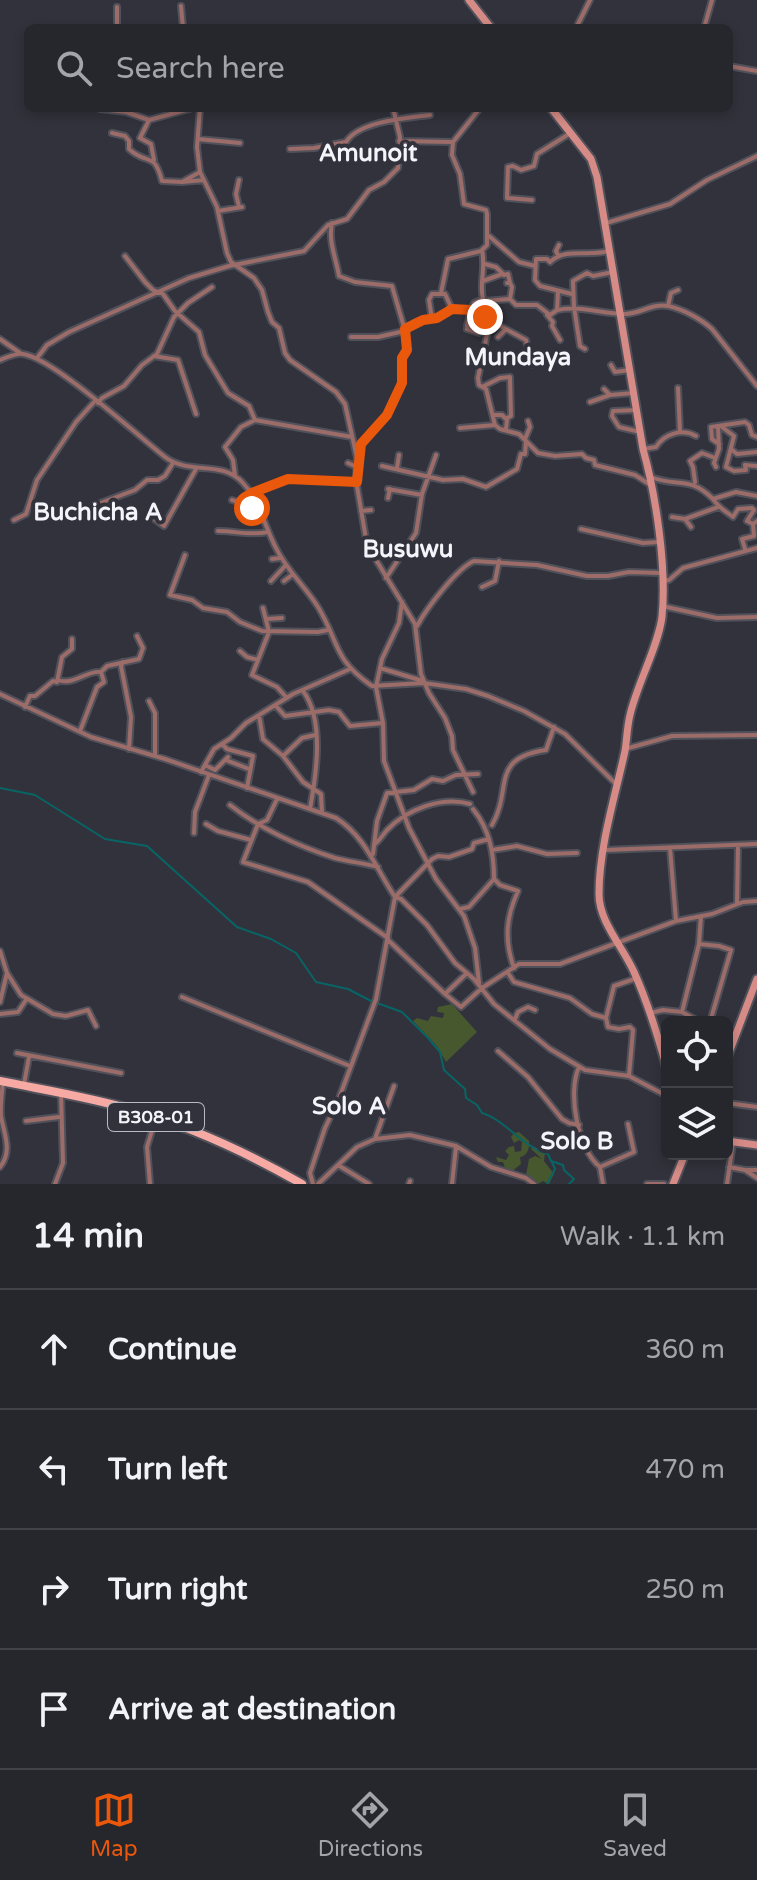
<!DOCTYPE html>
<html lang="en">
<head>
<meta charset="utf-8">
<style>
  :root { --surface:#26262d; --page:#323239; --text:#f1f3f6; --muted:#a4a5aa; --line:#424349; --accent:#ea580c }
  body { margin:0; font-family:"Varela Round",sans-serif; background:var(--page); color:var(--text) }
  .controls { position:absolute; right:24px; bottom:24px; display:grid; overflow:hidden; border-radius:12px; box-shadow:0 4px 12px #0003 }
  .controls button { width:72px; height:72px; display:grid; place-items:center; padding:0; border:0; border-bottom:2px solid var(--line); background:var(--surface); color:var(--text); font:40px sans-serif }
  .stop { position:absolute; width:24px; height:24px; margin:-18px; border:6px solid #ea580c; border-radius:50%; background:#fff }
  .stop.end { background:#ea580c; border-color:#fff; box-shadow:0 2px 8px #0008 }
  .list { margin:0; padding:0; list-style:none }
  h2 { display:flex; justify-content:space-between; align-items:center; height:104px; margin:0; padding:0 32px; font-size:34px }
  h2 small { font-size:26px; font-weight:400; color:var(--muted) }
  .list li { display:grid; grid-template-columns:52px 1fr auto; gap:24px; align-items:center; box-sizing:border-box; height:120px; padding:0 32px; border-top:2px solid var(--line) }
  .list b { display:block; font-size:30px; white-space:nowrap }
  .list em { font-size:26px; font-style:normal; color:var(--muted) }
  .icon { flex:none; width:44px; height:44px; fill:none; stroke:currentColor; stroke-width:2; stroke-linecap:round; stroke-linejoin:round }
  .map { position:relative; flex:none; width:757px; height:1184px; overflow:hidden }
  .search { position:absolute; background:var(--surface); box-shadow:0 4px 12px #0003; left:24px; right:24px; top:24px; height:88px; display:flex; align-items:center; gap:20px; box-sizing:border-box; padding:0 28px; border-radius:12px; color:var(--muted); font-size:30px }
  .sheet { height:584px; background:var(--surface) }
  nav { display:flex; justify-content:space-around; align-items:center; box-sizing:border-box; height:112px; border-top:2px solid var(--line); background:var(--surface); font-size:22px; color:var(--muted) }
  nav a { display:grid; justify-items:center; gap:4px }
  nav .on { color:var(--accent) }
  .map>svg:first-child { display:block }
</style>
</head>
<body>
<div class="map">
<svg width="757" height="1184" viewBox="0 0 757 1184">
  <rect width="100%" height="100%" fill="#32323c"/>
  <!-- green -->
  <path fill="#47572e" d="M452,1004L477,1032L446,1062L436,1045L413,1021L417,1018L428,1021L431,1016L443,1018L444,1013L437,1012L438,1007Z
    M519,1132L529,1141C530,1148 527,1156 520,1157L521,1164L511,1172L505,1168L503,1162H498L496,1157L506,1160L509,1155L505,1151L509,1147L514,1146L515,1152L521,1151L522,1142L519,1140L514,1143L511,1137L514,1133Z
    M533,1146L545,1153L544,1161L554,1174L549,1184L543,1181L538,1184L526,1175L529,1159L535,1156L542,1159L531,1149Z"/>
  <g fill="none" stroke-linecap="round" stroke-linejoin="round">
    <!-- stream -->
    <path stroke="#086566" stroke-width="2" d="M0,788L35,795L105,839L147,846L237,927L271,939L296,953L316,982L348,989L373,1002
      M377,1003L402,1012L429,1039L440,1052L444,1070L465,1089L466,1098L477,1105L482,1113C504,1119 524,1148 548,1154L551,1161L563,1165L564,1170L574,1179L569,1184
      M348,1159L354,1152
      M547,1184L555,1169L552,1162"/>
    <!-- street casing -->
    <g stroke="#51515b" stroke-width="8">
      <path id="street" d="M181,6L183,28
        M117,28V7
        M576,28L590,0
        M704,28L712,0
        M729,66L757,71
        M200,108L197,147L200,172L217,207L227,253L231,262L254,278L262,290L268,312L272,322L279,328L285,353L290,360L336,392L345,404L357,458L356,480L367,545L415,624L421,674L429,693L445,718L452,736L453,750L473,792
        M100,109L126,112L149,120L193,108
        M149,120L140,138L151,144L154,160
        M112,133L125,136L129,141V149C147,166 154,150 162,181L182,182L200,172
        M198,139L240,143
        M399,141L452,142
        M290,149L314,148L346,142C359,121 407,118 430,115
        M182,182L204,180
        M532,200L507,198L508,167L513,166L521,170L534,166L537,154L569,134
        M239,207L236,194L239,180
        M218,211L242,207
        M332,223C328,241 336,258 339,276L355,282L392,286L404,327L407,350L402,358V383L387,415L361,444L359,457
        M606,223L670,204L707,180L757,156
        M489,236L519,262L535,266
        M558,255L556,251L559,245
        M125,256L145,282L153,290L163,294L175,311L199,332L205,355L228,393L249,406L255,420L352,437
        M485,264L496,267L504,275L508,274L510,283
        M483,281L502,274
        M507,283H510L512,287L510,299
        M441,293L448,259L481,251L487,245V214L486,210L464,204L460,174L452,155L453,142L480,108
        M572,294L540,286L535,280L536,259H547L550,262C566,247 589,257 608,251
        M484,301L510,299L516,305H537L550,315L557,310L558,292
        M668,306L671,293L678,290
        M574,307L573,281L587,273L593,276L613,272
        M574,307L580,346L585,349
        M557,310C580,305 602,314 625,314C640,314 652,303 668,306C683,309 701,319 712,329L757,386
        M547,315L553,322L552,326L560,340
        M432,319L429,300L432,294H445L452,309
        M490,320L478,378L479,385L486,389L495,425
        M488,328L479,333L467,329L470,326H467L471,310L526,340L531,365
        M351,337H378L400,332L416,322L437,318L452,309L471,310L474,303L483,299C479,283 486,270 482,250
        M498,337L506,329
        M0,339L20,353
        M154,356L178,360L196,414
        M37,358L47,345L69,332L189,278L229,266L304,251L328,225L347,219L369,190L384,182L398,168L400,137L393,108
        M0,360C7,357 16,353 23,354C53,358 137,435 165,457C190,476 222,459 243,483C259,500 265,527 276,548C287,571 305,586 318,607C340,643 332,658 372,686L424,683L466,689L488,696L524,711L565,734L616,784
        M611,365L615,372L630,370
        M484,386L500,378L510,377L511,416L507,418
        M678,388L680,432
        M604,389L610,395
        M590,402L610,395L634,393
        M98,403L102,398L124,386L142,365L157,354L174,317L188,303L212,287
        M637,410L613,411L612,416L619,427L640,432
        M493,415H502L507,420L506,429
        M722,427L734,436L726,467L734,471L746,470L745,465L757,466
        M460,428L495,425L500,429L519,434L538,453L555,456L582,454L586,458L594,460L595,465L635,475L649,484
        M525,439L530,427L528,421
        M719,444L712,439L711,427L745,422L749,425L752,435L757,437
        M643,449L656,447C664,434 682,428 696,436
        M731,449L737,454L757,452
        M348,463L357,467
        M382,466L443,480L463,479L486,487L517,469L521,454H525L526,441
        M716,467L714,463L719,449L718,427
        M397,468L399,455
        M235,476L233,460L225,447L241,427L255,420
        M651,477C678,488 689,475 713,499
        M695,482L693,467L690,461L702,453L715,458
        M388,489L422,495
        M252,493L288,479L357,482
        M757,496L736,492L713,499C718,507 725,511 733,517L738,509L752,508L754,510L747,521L753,524L757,521
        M388,498L390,489
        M232,500L257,508
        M82,510L135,490L147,480H158L165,476L173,463
        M361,511L371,510
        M672,517L685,519L691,527
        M153,518L164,526L196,469
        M685,519L718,507
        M14,520L26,514L37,480L76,422L95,401
        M581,529L643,543L659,542
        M218,531C238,531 247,536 268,532
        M745,549L742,539L754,536L753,524
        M185,555L170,595L192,600L203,608L227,612L240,622L262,631L318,632L328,630
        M272,559L280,558
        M386,578L416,533L422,494L436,455
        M271,581L285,566
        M284,581L292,575
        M664,581L669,580L683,568L757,548
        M482,587L495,581L499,561
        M402,602L399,623L382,659L376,687L383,723L384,761L409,828L436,879L464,916L475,948L479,983
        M662,606L717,618L757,617
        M263,608L269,632L252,675L277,687L287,698
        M266,619L282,618
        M417,626C426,609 457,568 474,561L537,565L587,576H608L629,572L661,573
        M240,651L247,657L258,660
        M123,662L121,666L131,717L129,749
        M380,668L423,681
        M101,672L107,666L139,659L143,648L137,636
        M58,680C73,686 87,670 101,672L104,682L97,687L80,731
        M303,691C325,720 316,776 310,809
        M0,694L91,737L165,759L336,818C366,837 376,869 395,897L401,899L427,925L455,963L474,979L494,1004L550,1049L585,1070L629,1076L667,1096
        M149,701L155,713V756
        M276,706L285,716L329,710L339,712L350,726L382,723
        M25,707L30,696H35L53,681L57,682L62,657L72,649V639
        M259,715L263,739L283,756L303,782L321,794L322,813
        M222,744L227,749L253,756L247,788
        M625,749L672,736L757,735
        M283,756L302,738L315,735
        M226,760L249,769
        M207,766L215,770L228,757
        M201,772L214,749L231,738L246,723L293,694L350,669
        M277,799L267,820L258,824L243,862L308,882L388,938
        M230,805C259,828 300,847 335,858C350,862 364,863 378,867
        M473,809C490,830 494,854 494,879L500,885L518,891C506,917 504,940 514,968
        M206,824L218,831L251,840
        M492,825C513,789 489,758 546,750L554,727
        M194,833L195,812L209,775
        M374,845C380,840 382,836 387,830C407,809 442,796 470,804
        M670,848L676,921
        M492,850L517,846L547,854L577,853
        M605,850L757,844
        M373,854L377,821L387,793L414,790L432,779L443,781L456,775L478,774
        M737,904L738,845
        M460,909L469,907L494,879
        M388,940L445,994L467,973
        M699,944L719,946L731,950L710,1022
        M0,951L7,973L0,1002
        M7,973L21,995L53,1014L66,1016L88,1010L96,1026
        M508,973L514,982L570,998L592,1014L606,1018L614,986L637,978
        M445,994L461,1007L482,988L519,964H560L676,921L712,914L743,902L757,901
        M182,997L350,1066
        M650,1013L663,1010L682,1012
        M0,1014L18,1012L26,1000
        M606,1018L608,1027L619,1029L630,1027L633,1030L629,1076
        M515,1019L518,1012L528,1007L535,1010
        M700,1022L682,1012L699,944L701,916
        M498,1051L528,1077L562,1119L569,1123L579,1125
        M17,1053L121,1073
        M579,1067C567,1093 578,1150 600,1167
        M24,1084L29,1057
        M727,1103L757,1107
        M26,1121L59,1117
        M375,1139L394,1086
        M338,1165L357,1147L375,1139L410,1135L456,1146L491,1167L526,1178L534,1184
        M0,1167C13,1151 4,1134 1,1116C0,1105 2,1093 3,1082
        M729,1167L745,1170L757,1178
        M747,1170H757
        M55,1184L63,1163L61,1093
        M150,1184L147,1147L156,1117
        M313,1184L310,1173L325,1128L338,1101L376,999L395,897L432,859L438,856L449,857L472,849L474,843L489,839
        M318,1184L338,1165L369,1184
        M409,1184L410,1181
        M452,1184L456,1147
        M603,1184L600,1167L634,1152L628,1124
        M647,1184H664
        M727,1184L733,1143"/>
    </g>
    <!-- secondary casing -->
    <g stroke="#51515b" stroke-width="11">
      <path id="secondary" d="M469,0L491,28
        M551,108L591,159L597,177L643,449C656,496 667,568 662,617C658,647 637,684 630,715C627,727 627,739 625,751C615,797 599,847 599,894C599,922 623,947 634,972C648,1003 658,1036 667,1069
        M727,1058L757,979
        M727,1141L757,1145
        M673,1184L685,1154"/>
    </g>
    <!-- primary casing -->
    <g stroke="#51515b" stroke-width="12">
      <path id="primary" d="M0,1081C44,1090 89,1097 133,1110C192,1127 248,1153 302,1184"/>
    </g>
    <!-- street -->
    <use href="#street" stroke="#9c6c69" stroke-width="4"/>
    <!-- secondary -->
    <use href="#secondary" stroke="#d68b86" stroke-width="7"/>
    <!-- primary -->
    <use href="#primary" stroke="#f7aaa4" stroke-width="8"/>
  </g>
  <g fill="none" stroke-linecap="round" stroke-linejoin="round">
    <!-- route -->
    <path stroke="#ea580c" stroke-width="10" d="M252,508H257L252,493L288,479L357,482L361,444L387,415L402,383V358L407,350L405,329L423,320L437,318L452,309L471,310L485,317"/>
  </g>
  <g text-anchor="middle" stroke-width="8" stroke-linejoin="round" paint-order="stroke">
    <!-- shield labels -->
    <rect fill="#32323c" stroke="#babac2" stroke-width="2" x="108" y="1103" width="96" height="28" rx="6"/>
    <g font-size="18" font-weight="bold" fill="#f4f4fb">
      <text x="156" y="1123">B308-01</text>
    </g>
    <!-- quarter labels -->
    <g font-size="24" font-weight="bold" fill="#f4f4fb" stroke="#32323c">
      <text x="368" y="161">Amunoit</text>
      <text x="518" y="365">Mundaya</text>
      <text x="98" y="520">Buchicha A</text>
      <text x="408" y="557">Busuwu</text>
      <text x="349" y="1114">Solo A</text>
      <text x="577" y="1149">Solo B</text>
    </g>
  </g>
</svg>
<div class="controls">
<button><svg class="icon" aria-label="locate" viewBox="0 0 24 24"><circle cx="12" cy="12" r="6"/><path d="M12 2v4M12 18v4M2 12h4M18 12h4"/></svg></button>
<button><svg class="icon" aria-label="layers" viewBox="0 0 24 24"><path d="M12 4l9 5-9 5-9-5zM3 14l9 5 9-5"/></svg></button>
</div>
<div class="stop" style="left:252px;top:508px"></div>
<div class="stop end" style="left:485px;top:317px"></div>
<div class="search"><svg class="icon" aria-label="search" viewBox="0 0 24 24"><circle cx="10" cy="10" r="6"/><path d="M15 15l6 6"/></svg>Search here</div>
</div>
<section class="sheet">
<h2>14 min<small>Walk · 1.1 km</small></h2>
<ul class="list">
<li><svg class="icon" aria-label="ahead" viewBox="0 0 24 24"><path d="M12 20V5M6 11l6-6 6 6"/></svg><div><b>Continue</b></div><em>360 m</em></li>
<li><svg class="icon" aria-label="left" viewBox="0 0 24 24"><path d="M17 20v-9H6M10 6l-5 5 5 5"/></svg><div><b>Turn left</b></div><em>470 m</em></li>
<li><svg class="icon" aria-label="right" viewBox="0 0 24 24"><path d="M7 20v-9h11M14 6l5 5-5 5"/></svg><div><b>Turn right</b></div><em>250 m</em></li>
<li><svg class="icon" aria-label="arrive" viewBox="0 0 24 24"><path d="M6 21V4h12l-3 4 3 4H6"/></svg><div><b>Arrive at destination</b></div></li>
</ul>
</section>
<nav>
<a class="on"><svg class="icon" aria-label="map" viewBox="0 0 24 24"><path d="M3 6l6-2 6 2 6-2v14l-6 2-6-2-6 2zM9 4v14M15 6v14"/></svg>Map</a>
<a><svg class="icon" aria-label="directions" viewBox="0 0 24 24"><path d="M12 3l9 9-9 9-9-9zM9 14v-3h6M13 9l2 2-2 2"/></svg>Directions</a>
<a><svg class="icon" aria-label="saved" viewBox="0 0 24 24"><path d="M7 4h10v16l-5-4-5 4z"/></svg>Saved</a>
</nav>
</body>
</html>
